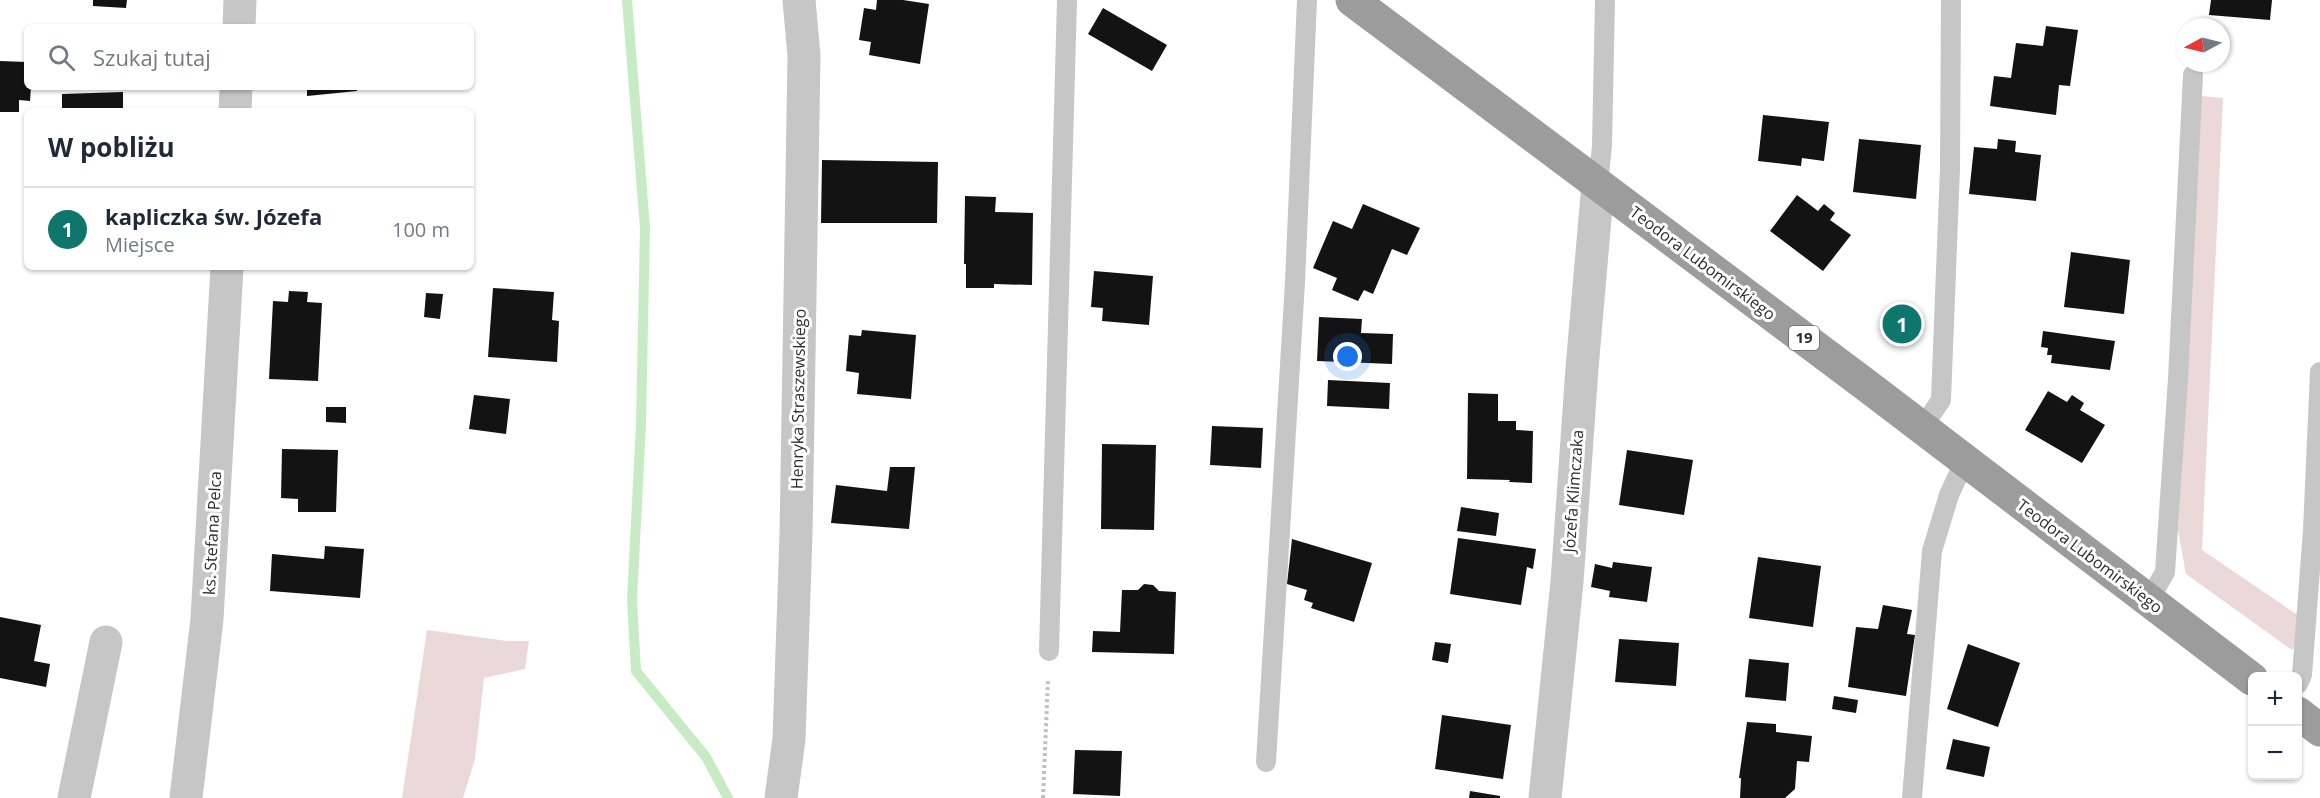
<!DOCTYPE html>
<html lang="pl">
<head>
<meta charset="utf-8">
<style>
  :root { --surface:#fff; --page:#f6f6f7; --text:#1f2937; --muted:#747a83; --line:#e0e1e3; --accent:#0f766e }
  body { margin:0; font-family:"Open Sans",sans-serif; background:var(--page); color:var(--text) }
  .controls { position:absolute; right:18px; bottom:18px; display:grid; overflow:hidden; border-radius:9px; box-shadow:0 2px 4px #0004 }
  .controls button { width:54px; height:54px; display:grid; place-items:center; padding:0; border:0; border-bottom:2px solid var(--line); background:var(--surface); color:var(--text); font:30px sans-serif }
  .compass { position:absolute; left:2176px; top:18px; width:54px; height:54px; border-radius:50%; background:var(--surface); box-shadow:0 2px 4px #0004; rotate:263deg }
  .you { position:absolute; left:1348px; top:357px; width:21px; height:21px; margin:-15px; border:4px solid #fff; border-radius:50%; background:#1a73e8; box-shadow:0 0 0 9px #1a73e833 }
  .badge { display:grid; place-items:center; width:39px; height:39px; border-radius:50%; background:var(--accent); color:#fff; font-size:20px; font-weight:700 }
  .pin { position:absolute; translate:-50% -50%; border:3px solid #fff; box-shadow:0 2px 6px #0006 }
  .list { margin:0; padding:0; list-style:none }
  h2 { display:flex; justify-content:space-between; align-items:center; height:78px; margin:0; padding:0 24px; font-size:26px }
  h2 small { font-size:20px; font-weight:400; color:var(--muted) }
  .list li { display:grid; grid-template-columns:39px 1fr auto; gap:18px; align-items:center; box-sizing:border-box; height:84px; padding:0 24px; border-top:2px solid var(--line) }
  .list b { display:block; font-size:22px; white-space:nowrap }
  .list p { margin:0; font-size:20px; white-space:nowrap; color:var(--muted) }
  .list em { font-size:20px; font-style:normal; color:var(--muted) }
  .icon { flex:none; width:33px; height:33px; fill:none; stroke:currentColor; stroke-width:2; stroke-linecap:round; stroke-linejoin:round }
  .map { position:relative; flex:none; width:2320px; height:798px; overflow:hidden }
  .search { position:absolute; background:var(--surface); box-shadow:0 2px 4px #0004; left:24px; top:24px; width:450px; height:66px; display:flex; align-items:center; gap:15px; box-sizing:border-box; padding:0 21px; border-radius:9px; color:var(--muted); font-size:22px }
  .panel { position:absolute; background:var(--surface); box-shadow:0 2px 4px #0004; left:24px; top:108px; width:450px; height:162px; border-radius:9px }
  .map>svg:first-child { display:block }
</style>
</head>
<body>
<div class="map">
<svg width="2320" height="798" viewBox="0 0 2320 798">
  <rect width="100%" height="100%" fill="#fff"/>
  <!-- green -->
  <path fill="#ebd9d9" d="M2201,96L2223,98L2202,550L2299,616L2301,635L2292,650L2186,574L2178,530Z
    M427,630L507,641H529L525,669L484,678L475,759L463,798H402Z"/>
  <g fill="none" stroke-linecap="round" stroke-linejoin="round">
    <!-- stream -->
    <path stroke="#c7ecc4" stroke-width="10" d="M627,0L645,228L641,424L632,600L636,671L706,757L728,798"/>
  </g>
  <!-- building -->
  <path fill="#131313" d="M93,0H127L126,8L93,6Z
    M877,0H903L929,4L920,64L869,55L871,42L859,40L864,8L876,10Z
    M2211,0H2272L2270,20L2209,15Z
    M1103,8L1167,45L1152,71L1088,34Z
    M2046,26L2078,30L2070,86L2059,85L2056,115L1990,106L1994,76L2011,78L2016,43L2043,46Z
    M0,61L27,62V87H31L30,101L19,100V112H0Z
    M307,87H356L357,91L307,96Z
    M123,92V111H62V94Z
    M1763,115L1829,122L1824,161L1802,158L1801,166L1758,161Z
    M1859,139L1921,145L1916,199L1853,192Z
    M1998,139L2016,141L2015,152L2041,155L2036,201L1969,194L1974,147L1997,149Z
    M822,160L938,162L937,223H821Z
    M1797,195L1818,211L1824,204L1835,213L1830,220L1851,235L1823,271L1770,231Z
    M965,196L996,197L995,212L1033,213L1032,285L994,284V288H966V264H964Z
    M1363,204L1420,228L1407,255L1392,249L1373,294L1364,290L1358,301L1332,290L1337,278L1313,268L1333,221L1352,229Z
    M2071,252L2130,260L2124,314L2064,307Z
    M1094,271L1153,276L1149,325L1102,321L1103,308L1091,307Z
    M493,288L554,292L552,320L559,321L557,362L488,357Z
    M289,291L308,292L307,302L322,303L318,381L269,379L273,301L288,302Z
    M426,293L443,294L440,319L424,317Z
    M1319,317L1362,319L1361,333L1393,334L1392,364L1317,361Z
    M862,330L916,335L911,399L857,394L859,373L846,371L849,335L861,336Z
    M2043,331L2115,341L2110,370L2051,363L2052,355H2047L2048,348L2041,347Z
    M1328,380L1390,383L1389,409L1327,406Z
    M2048,391L2067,402L2072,395L2084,403L2080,410L2105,425L2082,463L2025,430Z
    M1468,393L1498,394V421H1516V430L1533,431L1532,483L1509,482L1510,480L1467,479Z
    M474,395L510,399L506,434L469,429Z
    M326,407H346V423L326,422Z
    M1212,426L1263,428L1261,468L1210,465Z
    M1102,444L1156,445L1154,530L1101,529Z
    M282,449L338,450L336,512H298V499L281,498Z
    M1627,450L1693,460L1684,515L1619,505Z
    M890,467H915L909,529L831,523L836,485L887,491Z
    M1461,507L1499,513L1496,536L1457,531Z
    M1458,538L1536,549L1533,569L1527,567L1521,605L1450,594Z
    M1292,539L1372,563L1354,622L1311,608L1313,603L1304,600L1307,590L1287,584Z
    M325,546L364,549L360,598L270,591L272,554L324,559Z
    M1758,557L1821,566L1813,627L1749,618Z
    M1613,562L1652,567L1647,602L1609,597L1610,591L1591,587L1595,564L1612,568Z
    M1144,584L1153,585L1159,591L1176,592L1174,654L1092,652L1093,631L1120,632L1122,590H1138Z
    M1883,605L1912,610L1907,634L1915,635L1906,696L1848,687L1856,627L1878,629Z
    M0,617L41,625L34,661L50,664L46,687L0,678Z
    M1619,639L1679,643L1676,686L1615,682Z
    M1435,642L1451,644L1448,663L1432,660Z
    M1968,644L2020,663L1998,727L1947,709Z
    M1749,659L1789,663L1786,701L1745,697Z
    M1834,696L1858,700L1856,713L1832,709Z
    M1442,715L1511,725L1503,779L1435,769Z
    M1747,722L1776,724V732L1812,736L1809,762L1797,761L1795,789L1785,798H1740L1741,778H1739Z
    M1953,739L1990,747L1984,777L1946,769Z
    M1075,750L1122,751L1120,796L1073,794Z
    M1470,791L1500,796V798H1469Z"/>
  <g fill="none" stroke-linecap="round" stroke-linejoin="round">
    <!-- path -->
    <path stroke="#c0c0c0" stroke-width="4" stroke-dasharray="3 3" stroke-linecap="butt" d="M1043,798L1048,679"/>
    <!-- service -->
    <path stroke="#c6c6c6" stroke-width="20" d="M1598,184L1602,146L1605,0
      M1922,428L1941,400L1950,168L1951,0
      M2149,600L2165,572L2178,379L2193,75
      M1049,651L1067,0
      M2298,684L2302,675L2313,530L2320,372
      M1266,762L1295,282L1307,0
      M1912,798L1932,551L1949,495L1965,460"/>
    <!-- minor -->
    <path stroke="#c6c6c6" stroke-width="33" d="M239,27L240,0
      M235,111L236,87
      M74,798L106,642
      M186,798L207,619L227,267
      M781,798L789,739L796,535L804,56L799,0
      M1545,798L1567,582L1582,368L1598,184"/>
    <!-- trunk -->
    <path stroke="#9c9c9c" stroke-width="33" d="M1352,0L1866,385L2252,679
      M2298,713L2320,730"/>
  </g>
  <g text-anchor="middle" stroke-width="6" stroke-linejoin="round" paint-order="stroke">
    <!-- shield labels -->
    <rect fill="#fff" stroke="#6b6b6b" stroke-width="1.5" x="1789" y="326" width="30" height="24" rx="4.5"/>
    <g font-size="15" font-weight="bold" fill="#2c2c2c">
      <text x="1804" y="343">19</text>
    </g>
    <!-- street labels -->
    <g font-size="16" fill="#2c2c2c" stroke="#fff">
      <text transform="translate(1703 263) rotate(37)" y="6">Teodora Lubomirskiego</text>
      <text transform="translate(798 399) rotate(-89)" y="6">Henryka Straszewskiego</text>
      <text transform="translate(1573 491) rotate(-86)" y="6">Józefa Klimczaka</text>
      <text transform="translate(212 533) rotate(-87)" y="6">ks. Stefana Pelca</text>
      <text transform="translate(2090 556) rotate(37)" y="6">Teodora Lubomirskiego</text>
    </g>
  </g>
</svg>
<div class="controls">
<button>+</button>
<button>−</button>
</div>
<svg class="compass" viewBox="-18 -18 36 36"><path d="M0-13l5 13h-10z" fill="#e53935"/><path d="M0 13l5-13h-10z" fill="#747a83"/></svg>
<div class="you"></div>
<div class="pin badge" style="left:1902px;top:324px">1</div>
<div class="search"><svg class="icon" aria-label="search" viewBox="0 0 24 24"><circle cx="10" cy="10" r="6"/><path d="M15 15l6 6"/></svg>Szukaj tutaj</div>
<section class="panel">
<h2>W pobliżu<small></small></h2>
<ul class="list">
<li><span class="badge">1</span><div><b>kapliczka św. Józefa</b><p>Miejsce</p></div><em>100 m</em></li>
</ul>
</section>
</div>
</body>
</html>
